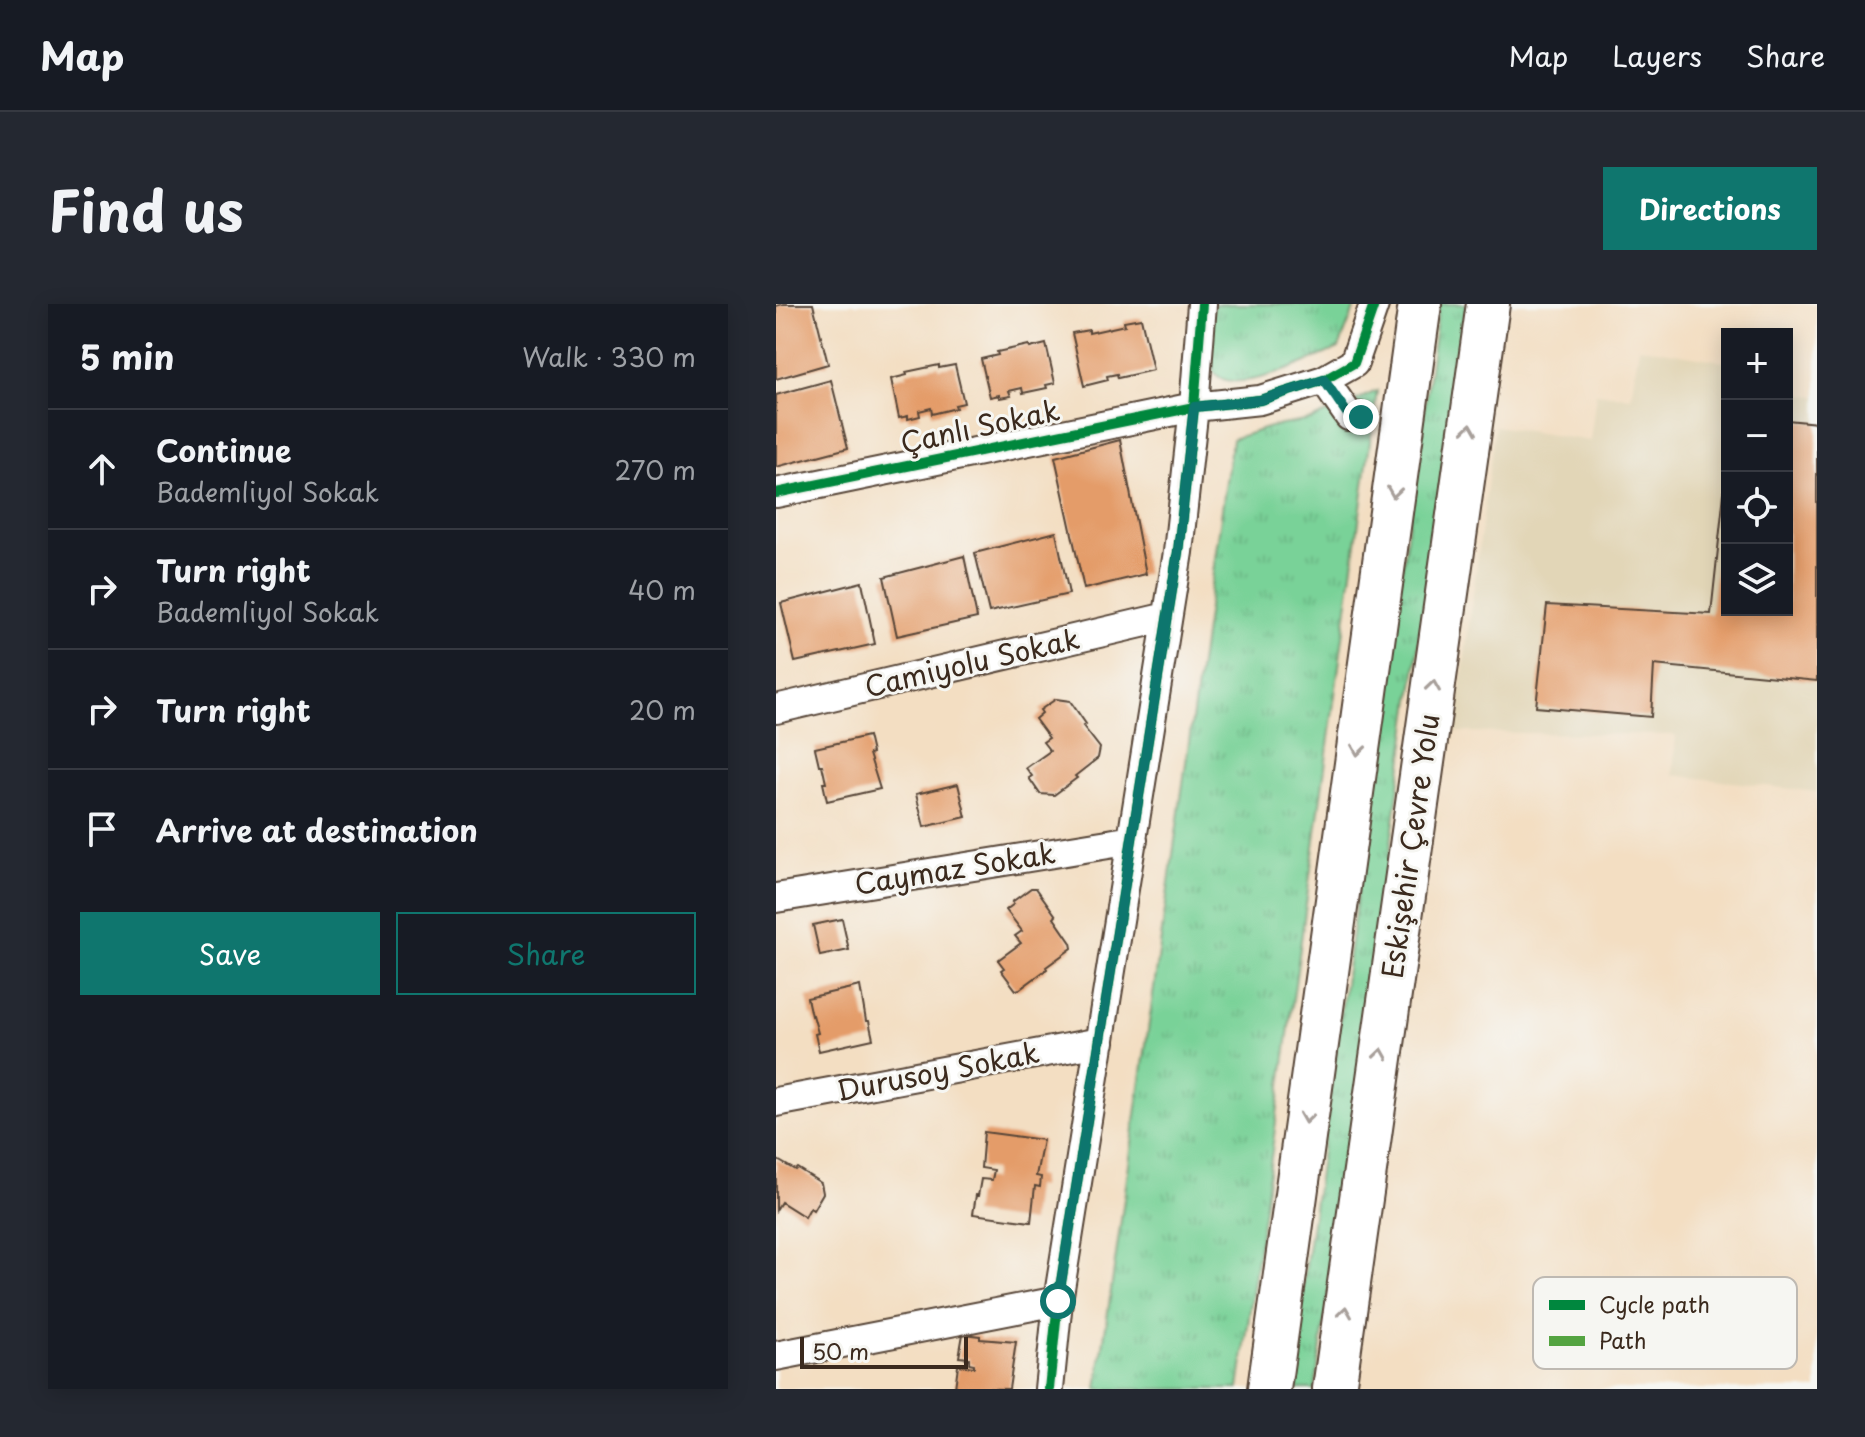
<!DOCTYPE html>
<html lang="en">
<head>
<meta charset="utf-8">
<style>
  :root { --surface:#171b24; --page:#242831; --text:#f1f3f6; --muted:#9ea1a6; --line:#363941; --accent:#0f766e }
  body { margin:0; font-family:"Playpen Sans",sans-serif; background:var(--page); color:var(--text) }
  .controls { position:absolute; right:24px; top:24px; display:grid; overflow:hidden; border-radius:0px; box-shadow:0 4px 20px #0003 }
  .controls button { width:72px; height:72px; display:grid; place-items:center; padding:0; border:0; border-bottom:2px solid var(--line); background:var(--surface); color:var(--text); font:40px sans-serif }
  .scale { position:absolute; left:24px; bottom:20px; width:168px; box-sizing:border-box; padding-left:8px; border:4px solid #3b2a1e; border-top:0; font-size:22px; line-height:28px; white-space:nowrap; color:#3b2a1e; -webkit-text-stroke:6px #f6f6f2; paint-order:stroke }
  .stop { position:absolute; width:24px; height:24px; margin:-18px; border:6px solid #0f766e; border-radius:50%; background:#fff }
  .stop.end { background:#0f766e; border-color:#fff; box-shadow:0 2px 8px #0008 }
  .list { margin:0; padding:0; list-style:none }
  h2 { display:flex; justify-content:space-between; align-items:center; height:104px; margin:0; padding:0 32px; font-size:34px }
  h2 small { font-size:26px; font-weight:400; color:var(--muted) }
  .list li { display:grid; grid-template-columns:52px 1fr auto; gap:24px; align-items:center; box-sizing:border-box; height:120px; padding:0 32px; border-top:2px solid var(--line) }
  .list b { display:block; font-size:30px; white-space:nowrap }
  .list p { margin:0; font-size:26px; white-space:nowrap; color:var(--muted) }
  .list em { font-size:26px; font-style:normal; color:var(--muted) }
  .actions { display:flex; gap:16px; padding:24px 32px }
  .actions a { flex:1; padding:18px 0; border:2px solid var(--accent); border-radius:0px; text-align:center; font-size:28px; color:var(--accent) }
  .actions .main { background:var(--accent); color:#fff }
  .icon { flex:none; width:44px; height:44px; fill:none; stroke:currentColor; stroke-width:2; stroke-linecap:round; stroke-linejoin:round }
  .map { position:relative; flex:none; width:1041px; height:1085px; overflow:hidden; border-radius:0px }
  header { display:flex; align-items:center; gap:48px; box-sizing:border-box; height:112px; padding:0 40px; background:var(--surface); border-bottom:2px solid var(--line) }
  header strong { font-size:38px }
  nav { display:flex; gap:44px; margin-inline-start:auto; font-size:28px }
  .intro { display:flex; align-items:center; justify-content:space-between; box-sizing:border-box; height:192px; padding:0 48px }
  h1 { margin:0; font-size:56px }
  .button { padding:20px 36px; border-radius:0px; background:var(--accent); color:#fff; font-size:28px; font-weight:700 }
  main { display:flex; gap:48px; padding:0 48px }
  aside { flex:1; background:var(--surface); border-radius:0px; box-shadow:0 4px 20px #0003 }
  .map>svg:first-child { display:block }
</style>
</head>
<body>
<header>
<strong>Map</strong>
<nav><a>Map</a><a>Layers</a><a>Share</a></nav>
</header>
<div class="intro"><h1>Find us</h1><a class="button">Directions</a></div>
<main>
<aside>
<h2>5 min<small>Walk · 330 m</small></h2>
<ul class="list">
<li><svg class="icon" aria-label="ahead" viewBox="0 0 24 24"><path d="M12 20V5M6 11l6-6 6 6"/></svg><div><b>Continue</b><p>Bademliyol Sokak</p></div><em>270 m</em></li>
<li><svg class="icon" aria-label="right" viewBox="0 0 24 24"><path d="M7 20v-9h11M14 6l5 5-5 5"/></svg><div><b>Turn right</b><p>Bademliyol Sokak</p></div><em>40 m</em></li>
<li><svg class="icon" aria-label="right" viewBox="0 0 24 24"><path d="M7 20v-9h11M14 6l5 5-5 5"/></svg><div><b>Turn right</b></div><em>20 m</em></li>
<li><svg class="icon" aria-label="arrive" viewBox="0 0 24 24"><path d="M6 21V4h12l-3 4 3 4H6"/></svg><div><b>Arrive at destination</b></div></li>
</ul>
<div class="actions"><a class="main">Save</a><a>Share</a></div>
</aside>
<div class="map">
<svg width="1041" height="1085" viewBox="0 0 1041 1085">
  <defs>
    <pattern id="grass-tufts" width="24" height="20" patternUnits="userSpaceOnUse" patternTransform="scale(2)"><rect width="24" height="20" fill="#79d298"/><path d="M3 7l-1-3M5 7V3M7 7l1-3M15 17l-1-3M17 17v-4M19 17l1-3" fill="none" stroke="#6ab483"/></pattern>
  </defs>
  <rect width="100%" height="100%" fill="#f6f6f2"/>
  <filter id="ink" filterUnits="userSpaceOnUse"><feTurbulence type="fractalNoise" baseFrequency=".0125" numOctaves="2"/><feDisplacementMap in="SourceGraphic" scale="16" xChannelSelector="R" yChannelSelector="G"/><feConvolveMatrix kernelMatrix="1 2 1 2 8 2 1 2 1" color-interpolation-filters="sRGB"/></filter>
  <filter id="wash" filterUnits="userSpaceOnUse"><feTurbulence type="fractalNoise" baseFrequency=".006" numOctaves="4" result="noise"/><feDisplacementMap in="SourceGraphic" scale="32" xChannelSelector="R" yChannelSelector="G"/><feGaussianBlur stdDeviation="1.8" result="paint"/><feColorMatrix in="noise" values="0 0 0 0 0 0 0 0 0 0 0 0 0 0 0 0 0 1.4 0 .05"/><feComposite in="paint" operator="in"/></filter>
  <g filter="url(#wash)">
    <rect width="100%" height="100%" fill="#f3dec2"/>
    <!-- built -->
    <path fill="#e2d6b7" d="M863,43L951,58V306H1011V90L1041,92V488L897,471L900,431L679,428L719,122L814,137L820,89L855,93Z"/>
    <!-- grass -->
    <path fill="url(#grass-tufts)" stroke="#5a7e5b" stroke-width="2" d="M438,0H580L563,44C540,53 457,96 438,68C437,66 436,60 435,56C431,33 434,23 438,0Z
      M663,0H690L539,1085H513Z
      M601,87L463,1085H321L456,135L494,123L535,116Z"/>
    <g id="blocks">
      <!-- building -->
      <path fill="#e49c69" d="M7,0H37L52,60L0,75V2Z
        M365,14L377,66L342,74L341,70L331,72L332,76L308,82L296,29L313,26V29L349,21L348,17Z
        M270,40L279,79L270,81L271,84L247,89L246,84L233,87L235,92L223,94V91L214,93L205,55L222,51L221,48L253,41L254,44Z
        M163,61V64L179,61L188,99L179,101L180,104L156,110L155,104L143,107L144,112L132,115V112L123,114L115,75L131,71L130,68Z
        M55,76L72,144L0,163V91Z
        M1011,116L1041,119V377L878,361L875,413L760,403L771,301L935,310L949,180H951V306H1011Z
        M344,136L370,270L308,285L279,153Z
        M280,228L293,290L213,308L199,249Z
        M188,252L201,314L121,332L108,273Z
        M86,278L99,340L19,358L5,299Z
        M280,395L294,397L310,420L307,422L324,444L322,454L299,472L301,474L278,491L264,490L253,474L256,472L250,464L274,447L267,438L273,434L259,415L266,409L264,406Z
        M92,432L96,449L93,450L104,485L51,497L47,479H50L46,461H43L39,444Z
        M182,480L190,513L148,523L140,490Z
        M255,584H260L280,612L278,614L295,639L296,644L270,663L271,665L244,685L240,686L225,666L228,664L222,656L245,639L239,632L246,627L230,606L238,600L236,598Z
        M66,615L73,646L44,652L37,621Z
        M84,682L90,717H93L97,735L43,747L39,730L42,729L37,711L35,712L31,694Z
        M208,828L267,836L260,872L265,873L264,883L259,882L255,918L197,910L200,891L202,892L205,875L216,876L218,866L205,864Z
        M0,855L19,866L21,864L45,879L47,889L37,906L34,904L29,913L5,898L0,906Z
        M187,1030L204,1032V1035L240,1038L233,1085L179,1084L182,1061L198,1063V1060L193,1059V1054L183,1053Z"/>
    </g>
  </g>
  <g filter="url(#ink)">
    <use href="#blocks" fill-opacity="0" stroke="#574537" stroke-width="2"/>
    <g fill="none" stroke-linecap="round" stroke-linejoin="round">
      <!-- minor casing -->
      <g stroke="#574537" stroke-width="32">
        <path id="minor" d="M548,76L573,112L585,113
          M0,189L418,103L426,0
          M0,405L391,313
          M0,594L357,536
          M0,798L324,738
          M0,1052L282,997
          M273,1085L282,997L402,248L418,103L484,96L548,76L578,59L598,1"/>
      </g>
      <!-- highway casing -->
      <g stroke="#574537" stroke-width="46">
        <path id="highway" d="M493,1085L644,0
          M558,1085L712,0"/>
      </g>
      <!-- minor -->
      <use href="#minor" stroke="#fff" stroke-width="28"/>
      <!-- highway -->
      <use href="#highway" stroke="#fff" stroke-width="42"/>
      <!-- quiet -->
      <path stroke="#54a441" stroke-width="8" stroke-dasharray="16 8" stroke-linecap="butt" d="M548,76L573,112L585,113"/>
      <!-- cycleway casing -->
      <g stroke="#f6f6f2" stroke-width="15">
        <path id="cycleway" d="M0,189L418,103L426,0
          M273,1085L282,997L402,248L418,103L484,96L548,76L578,59L598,1"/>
      </g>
      <!-- cycleway -->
      <use href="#cycleway" stroke="#00873e" stroke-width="10"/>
    </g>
    <!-- one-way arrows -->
    <defs><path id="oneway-chevron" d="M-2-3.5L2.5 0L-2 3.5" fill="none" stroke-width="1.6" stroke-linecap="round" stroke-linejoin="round" transform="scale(2)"/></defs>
    <g stroke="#a79f9a">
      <use href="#oneway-chevron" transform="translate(694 125) rotate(-82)"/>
      <use href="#oneway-chevron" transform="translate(618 188) rotate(98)"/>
      <use href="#oneway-chevron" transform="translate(657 382) rotate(-82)"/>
      <use href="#oneway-chevron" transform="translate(582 446) rotate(98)"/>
      <use href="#oneway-chevron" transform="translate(605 750) rotate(-82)"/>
      <use href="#oneway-chevron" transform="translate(530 814) rotate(98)"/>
      <use href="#oneway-chevron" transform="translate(569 1008) rotate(-82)"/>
    </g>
  </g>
  <g fill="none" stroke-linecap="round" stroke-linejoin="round" filter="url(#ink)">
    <!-- route -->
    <path stroke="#0f766e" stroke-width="10" d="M282,997L402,248L418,103L484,96L548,76L573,112L585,113"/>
  </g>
  <g text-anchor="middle" stroke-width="6" stroke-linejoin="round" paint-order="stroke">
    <!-- street labels -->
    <g font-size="28" fill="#3b2a1e" stroke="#f6f6f2">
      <text transform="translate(204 123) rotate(-12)" y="10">Çanlı Sokak</text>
      <text transform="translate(196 359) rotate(-13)" y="10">Camiyolu Sokak</text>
      <text transform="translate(635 542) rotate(-82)" y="10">Eskişehir Çevre Yolu</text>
      <text transform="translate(179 565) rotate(-9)" y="10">Caymaz Sokak</text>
      <text transform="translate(162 768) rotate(-11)" y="10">Durusoy Sokak</text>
    </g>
  </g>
  <!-- legend -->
  <rect x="757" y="973" width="264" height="92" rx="12" fill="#f6f6f2" stroke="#beb9b2" stroke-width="2"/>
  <rect x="773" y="996" width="36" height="10" fill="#00873e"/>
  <rect x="773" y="1032" width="36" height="10" fill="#54a441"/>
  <g font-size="22" fill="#3b2a1e">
    <text x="823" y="1009">Cycle path</text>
    <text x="823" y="1045">Path</text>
  </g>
</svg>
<div class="controls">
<button>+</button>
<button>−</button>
<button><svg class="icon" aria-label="locate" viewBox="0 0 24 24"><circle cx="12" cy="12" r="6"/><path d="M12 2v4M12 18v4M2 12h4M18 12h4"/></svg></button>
<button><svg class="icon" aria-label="layers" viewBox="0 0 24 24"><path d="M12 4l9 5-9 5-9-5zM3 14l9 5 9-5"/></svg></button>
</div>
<div class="scale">50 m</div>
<div class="stop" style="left:282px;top:997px"></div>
<div class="stop end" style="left:585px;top:113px"></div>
</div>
</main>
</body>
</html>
